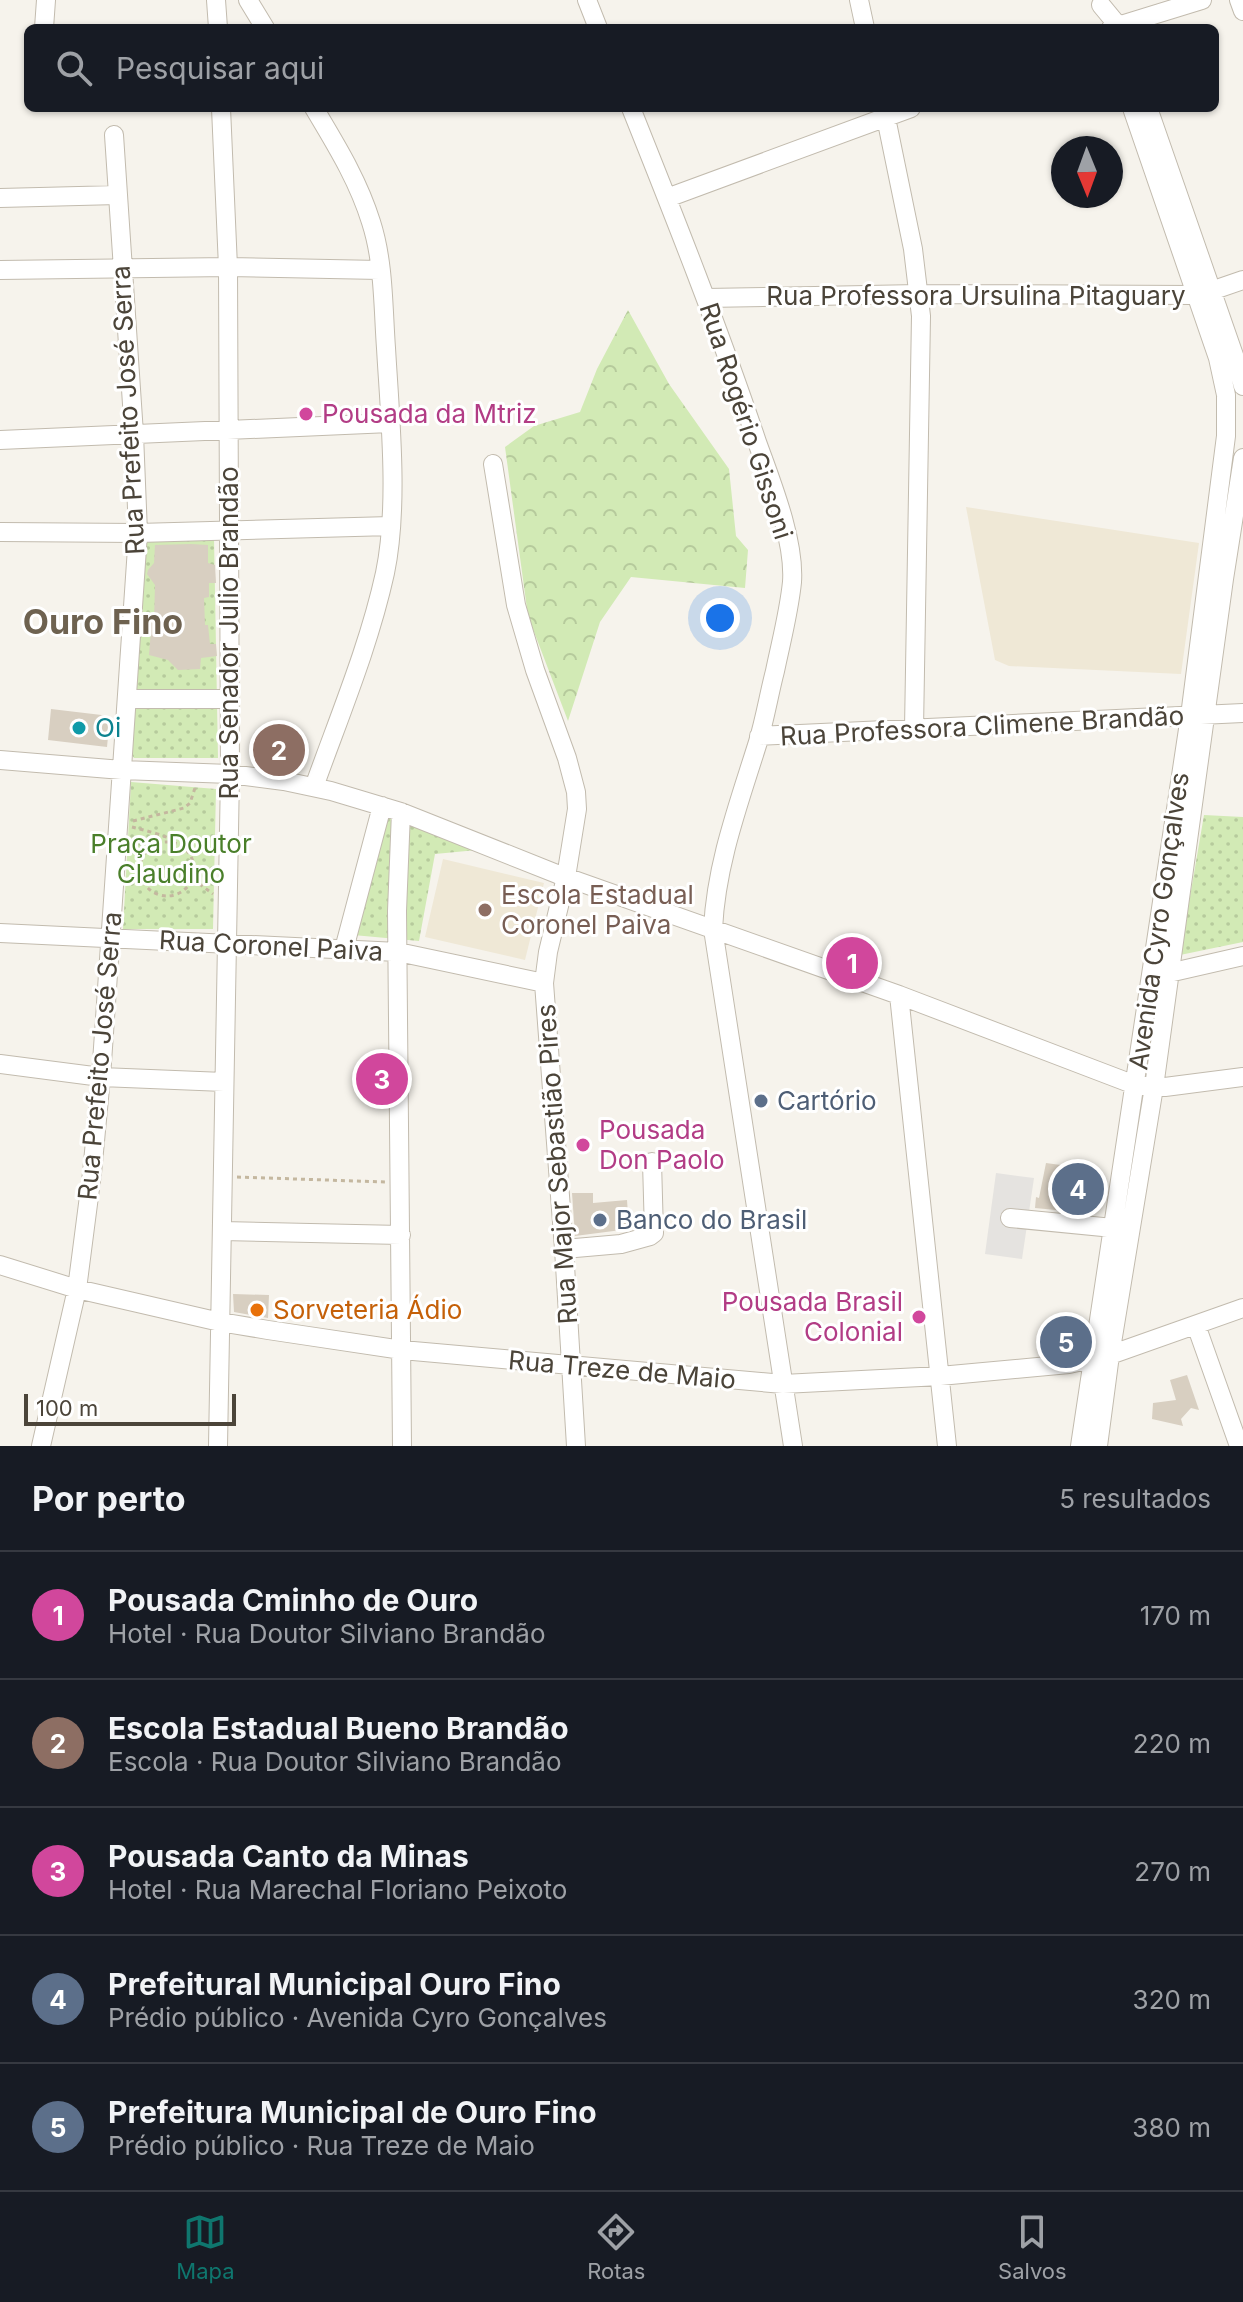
<!DOCTYPE html>
<html lang="pt">
<head>
<meta charset="utf-8">
<style>
  :root { --surface:#171b24; --page:#242831; --text:#f1f3f6; --muted:#9ea1a6; --line:#363941; --accent:#0f766e }
  body { margin:0; font-family:Inter,sans-serif; background:var(--page); color:var(--text) }
  .compass { position:absolute; left:1051px; top:136px; width:72px; height:72px; border-radius:50%; background:var(--surface); box-shadow:0 2px 6px #0004; rotate:179deg }
  .scale { position:absolute; left:24px; bottom:20px; width:212px; box-sizing:border-box; padding-left:8px; border:4px solid #4b4439; border-top:0; font-size:22px; line-height:28px; white-space:nowrap; color:#4b4439; -webkit-text-stroke:6px #fff; paint-order:stroke }
  .you { position:absolute; left:720px; top:618px; width:28px; height:28px; margin:-20px; border:6px solid #fff; border-radius:50%; background:#1a73e8; box-shadow:0 0 0 12px #1a73e833 }
  .badge { display:grid; place-items:center; width:52px; height:52px; border-radius:50%; background:var(--accent); color:#fff; font-size:26px; font-weight:700 }
  .pin { position:absolute; translate:-50% -50%; border:4px solid #fff; box-shadow:0 2px 8px #0006 }
  .list { margin:0; padding:0; list-style:none }
  h2 { display:flex; justify-content:space-between; align-items:center; height:104px; margin:0; padding:0 32px; font-size:34px }
  h2 small { font-size:26px; font-weight:400; color:var(--muted) }
  .list li { display:grid; grid-template-columns:52px 1fr auto; gap:24px; align-items:center; box-sizing:border-box; height:128px; padding:0 32px; border-top:2px solid var(--line) }
  .list b { display:block; font-size:30px; white-space:nowrap }
  .list p { margin:0; font-size:26px; white-space:nowrap; color:var(--muted) }
  .list em { font-size:26px; font-style:normal; color:var(--muted) }
  .icon { flex:none; width:44px; height:44px; fill:none; stroke:currentColor; stroke-width:2; stroke-linecap:round; stroke-linejoin:round }
  .map { position:relative; flex:none; width:1243px; height:1446px; overflow:hidden }
  .search { position:absolute; background:var(--surface); box-shadow:0 2px 6px #0004; left:24px; right:24px; top:24px; height:88px; display:flex; align-items:center; gap:20px; box-sizing:border-box; padding:0 28px; border-radius:12px; color:var(--muted); font-size:30px }
  .sheet { height:744px; background:var(--surface) }
  nav { display:flex; justify-content:space-around; align-items:center; box-sizing:border-box; height:112px; border-top:2px solid var(--line); background:var(--surface); font-size:22px; color:var(--muted) }
  nav a { display:grid; justify-items:center; gap:4px }
  nav .on { color:var(--accent) }
  .map>svg:first-child { display:block }
</style>
</head>
<body>
<div class="map">
<svg width="1243" height="1446" viewBox="0 0 1243 1446">
  <defs>
    <pattern id="grass-dots" width="8" height="8" patternUnits="userSpaceOnUse" patternTransform="scale(2)"><rect width="8" height="8" fill="#d2eab5"/><path d="M2 2h.1M6 6h.1" fill="none" stroke="#b6ca9c" stroke-width="1.8" stroke-linecap="round"/></pattern>
    <pattern id="forest-crowns" width="20" height="18" patternUnits="userSpaceOnUse" patternTransform="scale(2)"><rect width="20" height="18" fill="#d2eab5"/><path d="M2 6a3 3 0 1 1 6 0M12 15a3 3 0 1 1 6 0" fill="none" stroke="#b6ca9c"/></pattern>
  </defs>
  <rect width="100%" height="100%" fill="#f6f3ec"/>
  <!-- education -->
  <path fill="#efe8d6" d="M966,507L1199,543L1181,674L1009,666L995,660Z
    M256,732L303,735L306,761H302V765L253,761L254,753L252,752V744L255,743Z
    M443,859L544,883L525,960L425,937Z"/>
  <!-- grass -->
  <path fill="url(#grass-dots)" d="M214,537L218,758H134L129,751L141,538Z
    M131,782L216,789L213,929H123Z
    M387,814L477,850L435,854L419,941L353,935Z
    M1204,815L1243,817V942L1180,955Z"/>
  <!-- forest -->
  <path fill="url(#forest-crowns)" d="M628,310L669,384L729,469L736,536L748,550L745,588L631,577L600,622L568,721L528,616L505,447L534,426L580,412L597,369Z"/>
  <!-- parking -->
  <path fill="#e5e3e0" d="M996,1173L1034,1178L1022,1259L985,1254Z"/>
  <!-- building -->
  <path fill="#d8cfc1" d="M191,544L208,545V563L215,565L216,583H209V597L204,598L205,625H208L210,644H216L217,656L201,658L200,669L178,670L168,660L149,655L151,630L144,628V625L154,621L155,585L147,574L148,570L154,563L155,545Z
    M51,709L110,716L107,747L48,740Z
    M1046,1163L1090,1169L1086,1213L1035,1208L1036,1197L1039,1198Z
    M572,1193H593V1203L627,1200L629,1229L575,1236Z
    M233,1294L269,1295L268,1318L234,1312Z
    M1047,1328H1084L1082,1349L1050,1354Z
    M1187,1375L1199,1410L1191,1408L1181,1419L1183,1426L1152,1419L1153,1403L1176,1400L1170,1380Z"/>
  <g fill="none" stroke-linecap="round" stroke-linejoin="round">
    <!-- minor casing -->
    <g stroke="#c2bbae" stroke-width="20">
      <path id="minor" d="M216,0L218,28
        M248,0L265,28
        M587,0L598,28
        M859,0L865,28
        M1239,0L1243,11
        M1101,5L1120,28
        M44,28L46,0
        M1111,28L1202,0
        M314,108C336,145 358,180 371,222C384,262 383,307 386,348C390,417 399,506 385,573C369,646 339,717 314,787
        M631,108C675,218 719,329 757,442C771,481 795,540 792,582C789,612 781,642 775,671C769,694 765,719 758,742C739,803 716,864 713,929L793,1446
        M884,108L913,249L921,316L914,729
        M1148,108L1236,361L1243,386
        M0,198L118,195
        M667,198L911,108
        M0,270L228,267L380,270
        M706,298L919,294L1195,295L1211,291L1243,280
        M0,440L390,423
        M493,464L516,605L535,670L567,758L576,792L577,809L566,877L548,952L544,983L564,1249L576,1446
        M0,532L138,533L391,526
        M127,699H230
        M759,736L1243,713
        M0,760L122,770L230,774L284,781L331,791L401,812L557,874L899,995L1135,1085L1165,1087L1243,1077
        M401,812L397,911L402,1446
        M0,933L398,952L544,983
        M344,949L382,806
        M1160,975L1243,956
        M899,995L947,1446
        M0,1064L101,1077L224,1082
        M1010,1218L1113,1228
        M222,1231L401,1235
        M564,1249L621,1244L650,1236L654,1233L652,1162
        M0,1265L77,1289L220,1322L268,1330L402,1350L783,1384L940,1376L1069,1364L1110,1355L1243,1308
        M1196,1325L1239,1446
        M41,1446L77,1289L92,1173L101,1077L138,533L134,434L114,135
        M218,1446L230,774L228,267L221,108
        M1080,1446L1190,716L1226,436V395L1218,358L1132,108
        M1098,1446L1110,1355L1154,1087L1224,579L1243,458"/>
    </g>
    <!-- path -->
    <path stroke="#c4b79f" stroke-width="3" stroke-dasharray="4 4" stroke-linecap="butt" d="M133,821L184,808L190,803L195,788
      M132,827C143,830 169,836 176,842
      M140 869a27 27 0 1 1 54 0a27 27 0 1 1-54 0Z
      M193,879L213,894
      M237,1177L385,1182"/>
    <!-- minor -->
    <use href="#minor" stroke="#fff" stroke-width="18"/>
  </g>
  <!-- markers -->
  <g fill="#d1479c" stroke="#fff" stroke-width="3">
    <circle cx="306" cy="414" r="8"/>
    <circle cx="583" cy="1145" r="8"/>
    <circle cx="919" cy="1317" r="8"/>
  </g>
  <circle fill="#0f9aa8" stroke="#fff" stroke-width="3" cx="79" cy="728" r="8"/>
  <circle fill="#8d6e63" stroke="#fff" stroke-width="3" cx="485" cy="910" r="8"/>
  <g fill="#5c6f8a" stroke="#fff" stroke-width="3">
    <circle cx="761" cy="1101" r="8"/>
    <circle cx="600" cy="1220" r="8"/>
  </g>
  <circle fill="#e8710a" stroke="#fff" stroke-width="3" cx="257" cy="1310" r="8"/>
  <g text-anchor="middle" stroke-width="6" stroke-linejoin="round" paint-order="stroke">
    <!-- street labels -->
    <g font-size="26" fill="#4b4439" stroke="#fff">
      <text x="976" y="305">Rua Professora Ursulina Pitaguary</text>
      <text transform="translate(128 410) rotate(-93)" y="9">Rua Prefeito José Serra</text>
      <text transform="translate(746 421) rotate(72)" y="9">Rua Rogério Gissoni</text>
      <text transform="translate(229 633) rotate(-90)" y="9">Rua Senador Julio Brandão</text>
      <text transform="translate(982 726) rotate(-3)" y="9">Rua Professora Climene Brandão</text>
      <text transform="translate(1159 921) rotate(-82)" y="9">Avenida Cyro Gonçalves</text>
      <text transform="translate(271 946) rotate(3)" y="9">Rua Coronel Paiva</text>
      <text transform="translate(100 1056) rotate(-85)" y="9">Rua Prefeito José Serra</text>
      <text transform="translate(557 1164) rotate(-94)" y="9">Rua Major Sebastião Pires</text>
      <text transform="translate(622 1370) rotate(5)" y="9">Rua Treze de Maio</text>
    </g>
    <!-- hotel labels -->
    <g font-size="26" fill="#b23c85" stroke="#fff" text-anchor="start">
      <text x="322" y="423">Pousada da Mtriz</text>
      <text x="599" y="1139">Pousada<tspan x="599" dy="30">Don Paolo</tspan></text>
      <text x="903" y="1311" text-anchor="end">Pousada Brasil<tspan x="903" dy="30">Colonial</tspan></text>
    </g>
    <!-- culture labels -->
    <g font-size="26" fill="#0d838f" stroke="#fff" text-anchor="start">
      <text x="95" y="737">Oi</text>
    </g>
    <!-- park labels -->
    <g font-size="26" fill="#4a7f2a" stroke="#fff">
      <text x="171" y="853">Praça Doutor<tspan x="171" dy="30">Claudino</tspan></text>
    </g>
    <!-- education labels -->
    <g font-size="26" fill="#785e54" stroke="#fff" text-anchor="start">
      <text x="501" y="904">Escola Estadual<tspan x="501" dy="30">Coronel Paiva</tspan></text>
    </g>
    <!-- service labels -->
    <g font-size="26" fill="#4e5e75" stroke="#fff" text-anchor="start">
      <text x="777" y="1110">Cartório</text>
      <text x="616" y="1229">Banco do Brasil</text>
    </g>
    <!-- food labels -->
    <g font-size="26" fill="#c56008" stroke="#fff" text-anchor="start">
      <text x="273" y="1319">Sorveteria Ádio</text>
    </g>
    <!-- district labels -->
    <g font-size="34" font-weight="bold" fill="#6e6250" stroke="#fff">
      <text x="103" y="634">Ouro Fino</text>
    </g>
  </g>
</svg>
<svg class="compass" viewBox="-18 -18 36 36"><path d="M0-13l5 13h-10z" fill="#e53935"/><path d="M0 13l5-13h-10z" fill="#9ea1a6"/></svg>
<div class="scale">100 m</div>
<div class="you"></div>
<div class="pin badge" style="left:852px;top:963px;background:#d1479c">1</div>
<div class="pin badge" style="left:279px;top:750px;background:#8d6e63">2</div>
<div class="pin badge" style="left:382px;top:1079px;background:#d1479c">3</div>
<div class="pin badge" style="left:1078px;top:1189px;background:#5c6f8a">4</div>
<div class="pin badge" style="left:1066px;top:1342px;background:#5c6f8a">5</div>
<div class="search"><svg class="icon" aria-label="search" viewBox="0 0 24 24"><circle cx="10" cy="10" r="6"/><path d="M15 15l6 6"/></svg>Pesquisar aqui</div>
</div>
<section class="sheet">
<h2>Por perto<small>5 resultados</small></h2>
<ul class="list">
<li><span class="badge" style="background:#d1479c">1</span><div><b>Pousada Cminho de Ouro</b><p>Hotel · Rua Doutor Silviano Brandão</p></div><em>170 m</em></li>
<li><span class="badge" style="background:#8d6e63">2</span><div><b>Escola Estadual Bueno Brandão</b><p>Escola · Rua Doutor Silviano Brandão</p></div><em>220 m</em></li>
<li><span class="badge" style="background:#d1479c">3</span><div><b>Pousada Canto da Minas</b><p>Hotel · Rua Marechal Floriano Peixoto</p></div><em>270 m</em></li>
<li><span class="badge" style="background:#5c6f8a">4</span><div><b>Prefeitural Municipal Ouro Fino</b><p>Prédio público · Avenida Cyro Gonçalves</p></div><em>320 m</em></li>
<li><span class="badge" style="background:#5c6f8a">5</span><div><b>Prefeitura Municipal de Ouro Fino</b><p>Prédio público · Rua Treze de Maio</p></div><em>380 m</em></li>
</ul>
</section>
<nav>
<a class="on"><svg class="icon" aria-label="map" viewBox="0 0 24 24"><path d="M3 6l6-2 6 2 6-2v14l-6 2-6-2-6 2zM9 4v14M15 6v14"/></svg>Mapa</a>
<a><svg class="icon" aria-label="directions" viewBox="0 0 24 24"><path d="M12 3l9 9-9 9-9-9zM9 14v-3h6M13 9l2 2-2 2"/></svg>Rotas</a>
<a><svg class="icon" aria-label="saved" viewBox="0 0 24 24"><path d="M7 4h10v16l-5-4-5 4z"/></svg>Salvos</a>
</nav>
</body>
</html>
